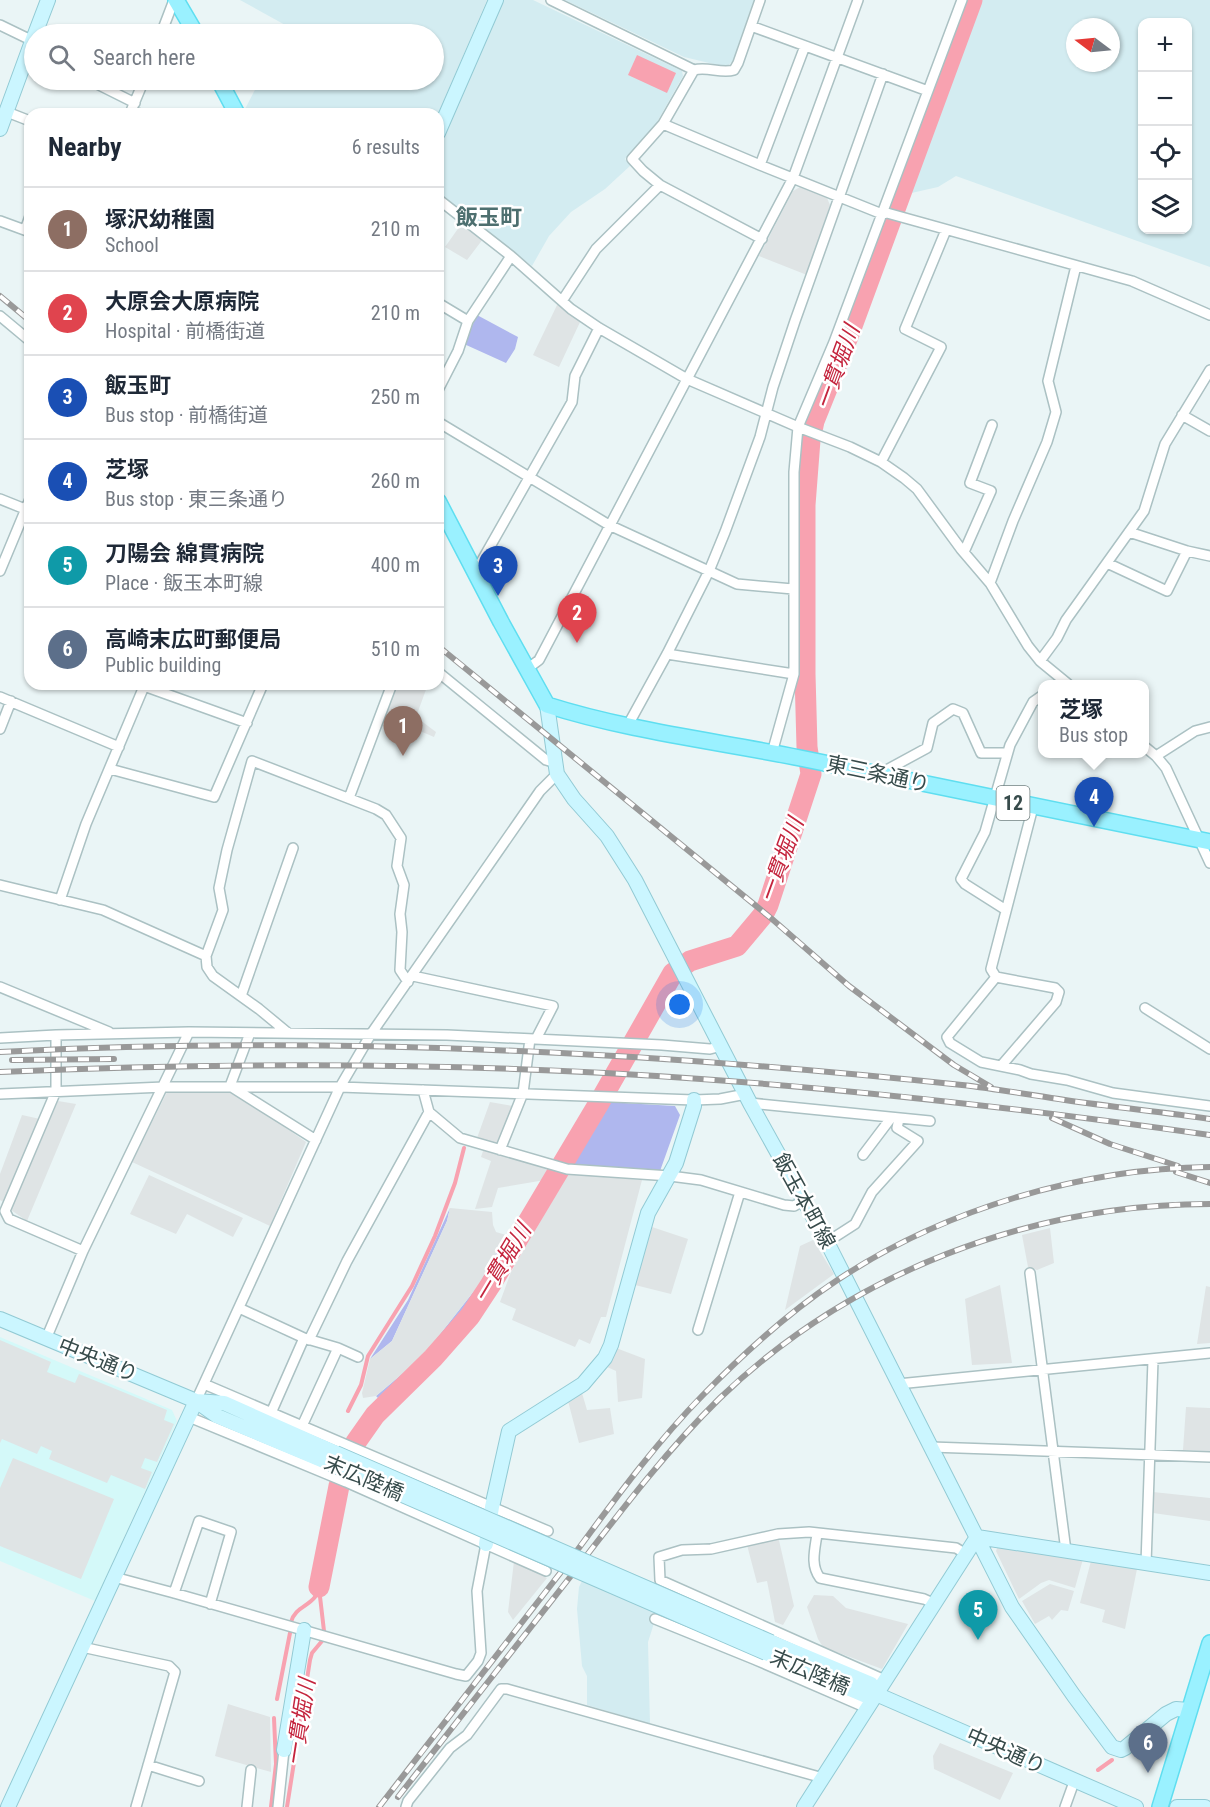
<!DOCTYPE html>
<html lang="en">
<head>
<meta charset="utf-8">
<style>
  :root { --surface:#fff; --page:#f6f6f7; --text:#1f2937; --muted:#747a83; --line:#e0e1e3; --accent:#1c8964 }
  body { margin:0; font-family:"Roboto Condensed","Noto Sans JP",sans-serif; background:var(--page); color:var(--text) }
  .controls { position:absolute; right:18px; top:18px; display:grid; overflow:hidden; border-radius:12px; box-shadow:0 2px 4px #0004 }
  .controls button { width:54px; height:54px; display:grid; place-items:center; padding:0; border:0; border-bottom:2px solid var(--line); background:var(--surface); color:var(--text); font:30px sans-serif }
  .compass { position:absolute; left:1066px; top:18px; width:54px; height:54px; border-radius:50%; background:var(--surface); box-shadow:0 2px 4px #0004; rotate:286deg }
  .you { position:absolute; left:680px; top:1005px; width:21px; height:21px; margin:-15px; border:4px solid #fff; border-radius:50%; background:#1a73e8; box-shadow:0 0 0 9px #1a73e833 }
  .badge { display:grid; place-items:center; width:39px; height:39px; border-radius:50%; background:var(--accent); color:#fff; font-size:20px; font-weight:700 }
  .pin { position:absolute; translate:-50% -50px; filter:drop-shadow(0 2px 3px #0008) }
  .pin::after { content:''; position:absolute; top:32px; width:21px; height:18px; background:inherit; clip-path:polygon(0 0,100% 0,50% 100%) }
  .popup { position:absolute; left:1038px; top:680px; width:111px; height:78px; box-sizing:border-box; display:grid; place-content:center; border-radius:12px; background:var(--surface); filter:drop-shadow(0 2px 4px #0005); font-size:20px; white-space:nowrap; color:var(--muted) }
  .popup b { font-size:22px; color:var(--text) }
  .popup::after { content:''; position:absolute; left:50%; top:100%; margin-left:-12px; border:12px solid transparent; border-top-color:var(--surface) }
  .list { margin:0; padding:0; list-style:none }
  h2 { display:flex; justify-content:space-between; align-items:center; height:78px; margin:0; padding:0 24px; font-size:26px }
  h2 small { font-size:20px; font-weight:400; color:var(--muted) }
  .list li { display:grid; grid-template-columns:39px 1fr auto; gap:18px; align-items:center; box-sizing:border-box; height:84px; padding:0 24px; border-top:2px solid var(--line) }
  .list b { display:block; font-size:22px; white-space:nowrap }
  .list p { margin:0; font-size:20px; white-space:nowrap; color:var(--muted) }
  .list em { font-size:20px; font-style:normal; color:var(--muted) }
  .icon { flex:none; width:33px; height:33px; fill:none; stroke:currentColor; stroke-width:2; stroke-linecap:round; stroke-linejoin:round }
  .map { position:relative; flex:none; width:1210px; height:1807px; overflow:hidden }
  .search { position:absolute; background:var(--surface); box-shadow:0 2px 4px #0004; left:24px; top:24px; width:420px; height:66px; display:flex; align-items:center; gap:15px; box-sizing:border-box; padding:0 21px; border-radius:33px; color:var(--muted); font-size:22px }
  .panel { position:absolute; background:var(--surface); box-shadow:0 2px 4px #0004; left:24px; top:108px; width:420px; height:582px; border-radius:18px }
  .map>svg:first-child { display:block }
</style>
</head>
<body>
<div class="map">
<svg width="1210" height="1807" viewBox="0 0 1210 1807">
  <rect width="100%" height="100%" fill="#eaf5f6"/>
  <!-- commercial -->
  <path fill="#d4f9f9" d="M0,1337L172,1410L177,1421L95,1601L0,1561Z"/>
  <!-- education -->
  <path fill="#d3ecf1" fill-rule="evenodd" d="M240,0H487L438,114H246L244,111L260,80H434V34H283L287,26Z
    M501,0H533L682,71L683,76L652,131L625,159L631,165L605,189L571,212L549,236L532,266L438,193V146Z
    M565,0H754L733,61L726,67L684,57Z
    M981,0H1210V267L956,176L938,187L907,194ZM1142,22H1188V230H1142ZM1075,27H1111V63H1075Z
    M594,1557L686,1596L673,1624L656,1617L648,1642L650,1724L587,1705V1676L582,1666L577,1609L579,1587Z"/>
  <!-- green -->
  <path fill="#afb7ee" d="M477,315L518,337L515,349L506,363L464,344Z
    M607,1102L675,1106L680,1115L660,1171L574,1165L572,1162Z
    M450,1208L447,1221L392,1341L370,1359L408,1300Z
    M506,1235L515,1237L467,1314L460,1319L419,1366L379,1399L376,1396L422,1357L478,1286Z"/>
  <!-- parking -->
  <path fill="#dfe4e5" d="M800,187L827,198L830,205L807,275L759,256L793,191Z
    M462,223L483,239L467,260L445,247Z
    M558,303L581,320L559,367L533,355Z
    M396,684H428L416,717L436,732L434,737L385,716Z
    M234,1091L306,1142L270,1226L132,1162L167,1092Z
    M58,1101L76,1104L27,1221L11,1210Z
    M490,1102L513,1106L498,1144L477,1138Z
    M22,1115L40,1119L5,1203L0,1200V1174Z
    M484,1148L553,1168L545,1180L498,1188L492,1207L475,1209L491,1161L481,1157Z
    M568,1174L642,1180L606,1317H601L590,1344L579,1339L575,1347L512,1320L516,1309L500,1302L511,1272Z
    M149,1175L243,1218L233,1237L187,1214L176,1234L130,1214Z
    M450,1208L492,1212L493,1225L496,1232L506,1235L478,1286L422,1357L376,1396L363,1398L362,1393L370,1359L392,1341L447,1221Z
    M652,1227L688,1239L671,1294L635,1285Z
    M1050,1228L1054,1263L1037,1270L1028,1267L1022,1235Z
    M813,1240L834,1274L785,1310L800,1246Z
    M1000,1285L1012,1363L972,1365L965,1299Z
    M1206,1286L1210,1287V1343L1197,1344Z
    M0,1340L51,1362L47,1372L75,1383L79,1374L167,1410L164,1420L174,1424L157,1462L145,1458L141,1468L152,1472L145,1489L111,1475L107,1483L49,1459L52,1451L41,1446L37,1454L2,1439L0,1443Z
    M616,1348L645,1359L642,1398L618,1402L616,1371L605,1366Z
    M582,1393L587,1410L610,1408L614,1434L579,1443L568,1401Z
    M1186,1407L1210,1408V1451L1183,1450Z
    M13,1458L114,1499L81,1579L0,1546V1488Z
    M1153,1492L1210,1498V1521L1153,1513Z
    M778,1536L794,1606L783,1625L775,1622L767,1581L757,1583L747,1545Z
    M998,1546L1083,1559L1075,1588L1049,1580L1041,1583L1019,1599L996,1551Z
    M514,1561L547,1578L513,1620L508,1612Z
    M1091,1561L1137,1569L1125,1629L1102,1622L1105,1610L1080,1603Z
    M1050,1584L1074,1591L1068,1611L1061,1610L1052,1620L1049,1616L1035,1624L1022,1601Z
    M814,1595L833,1596L846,1608L908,1624L882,1669L823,1647L818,1639L807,1607Z
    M228,1704L270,1717L271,1772L215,1756Z
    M940,1743L1013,1773L1000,1800L934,1769L933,1756Z"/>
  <!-- water -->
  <path fill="#f8a2b0" d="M637,55L676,73L667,93L628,75Z"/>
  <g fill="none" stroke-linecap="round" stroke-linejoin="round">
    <!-- stream -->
    <path stroke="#f8a2b0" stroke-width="4" d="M348,1411L361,1385L368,1356L412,1286L435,1236L455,1183L464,1148
      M319,1588L324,1631
      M291,1622C295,1608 307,1607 315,1597C317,1594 317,1590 319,1587
      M277,1699L290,1633
      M1098,1770L1112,1760
      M271,1807L276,1764L274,1718
      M287,1807L310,1660L312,1653L322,1641"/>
    <!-- river -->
    <path stroke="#f8a2b0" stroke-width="21" d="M319,1587L339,1486L356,1442L375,1415L433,1358L470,1316L491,1284L599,1103L673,973L690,961L737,946L763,915L768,905L811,774L807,747L805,674V505L810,440L814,421L849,334L972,0"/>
    <!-- street casing -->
    <g stroke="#abc1c3" stroke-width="12">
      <path id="street" d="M551,0L694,70C707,66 721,74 734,70L738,63L760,0
        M0,25L33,41
        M751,26L928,91
        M161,34L174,0
        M694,70L663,124L632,159L643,171L660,185L762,239
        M95,83L135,103
        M7,112L30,121
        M140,114L131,111L144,80
        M663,124L760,165L882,214L887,213L1132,281L1210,315
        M760,165L805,46
        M438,199L511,256L571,309L599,328L687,379L798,427L850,447L881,462L904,478L917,489L961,549L990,583L1028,646L1040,661L1068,684
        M0,221L30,232
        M25,230L30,216
        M562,301L596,249L660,185
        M438,303L468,321
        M0,316L30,341
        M438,390L458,351L468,321L511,256
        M1182,415L1210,431
        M438,422L609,525L737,584L793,589
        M881,462L941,347L905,329L946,230
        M0,499L30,511
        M1129,532L1187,551L1210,556
        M964,552L991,491L970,483L992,425
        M1107,563L1167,591L1187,551
        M0,571L30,499
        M475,573L572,402L575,376L599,328
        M990,583L1013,521L1047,442L1056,412L1048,381L1076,266
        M667,654L794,674
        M1040,661L1057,638L1066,620L1144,511L1165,444L1210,370
        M527,669L539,660L793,178L858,0
        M438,672L546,760L556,763
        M144,686L247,723
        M0,697L119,747
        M628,725L667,654L709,571L725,532L760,437L773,387L795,321L883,74
        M0,729L11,701
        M1145,747L1156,756L1166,768L1210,863
        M772,753L794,674V472L798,427L834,342L962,0
        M1156,756L1195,731L1210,727
        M110,769L214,797L263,684
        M881,773L927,748L933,723L953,709L963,713L981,753H1007
        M349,798L392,684
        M0,885L103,910L206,956
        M60,900L86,824L145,684
        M1006,910L965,884L961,879L985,832L1010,745L1033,702L1043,695
        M413,976L553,1006L536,1039
        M996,977L947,1037L950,1043L981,1062L1020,1070L1031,1074L1067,1080L1113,1093L1210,1106
        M0,987L109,1032
        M241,996L293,848
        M1145,1008L1210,1049
        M250,1033L230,1086L316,1140
        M288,1033L259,1009L213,976L207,967L206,956L223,910L219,888L227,850L252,761L376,809L386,815L401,838L397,866L404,885L400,914L402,932L400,970L408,982
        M56,1035V1091L5,1211L9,1219L83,1251
        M0,1038L56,1035L189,1032L447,1035L662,1045L710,1049L722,1046
        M1001,1066L1056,1002L1059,992L1055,988L996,977L991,969L1033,807
        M423,1090L429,1112L460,1138L567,1169L670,1176L701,1180L784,1205L794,1206L803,1201
        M0,1094L164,1087H340L694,1100L720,1099L746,1094
        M750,1103L930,1121
        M500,1150L523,1093L530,1039
        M863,1155L891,1118
        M827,1242L855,1224L872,1192L918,1141L897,1128L899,1119
        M1030,1273L1066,1551
        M239,1308L304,1338L338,1348L358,1357
        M698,1330L740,1192
        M46,1339L83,1251L189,1032
        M309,1340L347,1261L429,1112
        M204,1384L548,1531
        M898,1384L1210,1353
        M196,1401L340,1087L371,1034L540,791L557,774
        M271,1413L304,1338
        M189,1417L346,1482L546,1571
        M302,1426L338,1348
        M931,1447L1210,1457
        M817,1534C815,1549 810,1565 820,1578L924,1599L933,1603
        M1146,1564L1153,1360
        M114,1577L174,1593L456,1674L466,1676L478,1661L481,1653L477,1591L486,1544
        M174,1593L199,1521L231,1532L210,1604
        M655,1619L756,1660L867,1708
        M82,1647L169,1666L175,1672L136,1807
        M885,1680L660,1580L659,1557L682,1550L711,1549L778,1534L809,1532L956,1548L966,1554
        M148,1765L199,1781
        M247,1807L251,1770
        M278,1807L284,1750
        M406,1807L408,1801L450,1748L467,1735L501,1689H507L823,1778
        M1065,1807L1074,1782"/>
    </g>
    <!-- secondary casing -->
    <g stroke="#92cad4" stroke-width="16">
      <path id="secondary" d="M35,34L48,0
        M0,129L34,36
        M438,133L496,0
        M547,705L557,774L574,799L607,836L635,880L750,1103L827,1242L1012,1607L1074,1696L1112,1747L1121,1750L1125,1748L1166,1714L1176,1709L1189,1710
        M0,1319L196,1401L217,1416L331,1464
        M196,1401L224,1403L336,1453
        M977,1537L1210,1573
        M486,1544L492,1507L509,1431L583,1384L605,1358L611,1345L648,1213L676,1163L694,1106V1100
        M771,1642L871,1684L876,1694
        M766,1653L864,1695L876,1694L1136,1807
        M284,1750L304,1630
        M8,1807L196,1401
        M804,1807L977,1537
        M1177,1807H1205"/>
    </g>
    <!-- primary casing -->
    <g stroke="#5fdef0" stroke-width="18">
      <path id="primary" d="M176,0L196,34
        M219,80L237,114
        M438,501L501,622L547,705C629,731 716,741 800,758C937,786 1073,814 1210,842
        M1160,1807L1210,1643"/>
    </g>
    <!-- street -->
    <use href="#street" stroke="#fff" stroke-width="9"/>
    <!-- secondary -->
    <use href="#secondary" stroke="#cbf6ff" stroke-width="14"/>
    <!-- primary -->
    <use href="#primary" stroke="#9af1ff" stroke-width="15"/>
    <!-- rail casing -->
    <g stroke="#999" stroke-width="6">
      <path id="rail" d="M0,296L30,321
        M438,646L772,919L849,986L954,1065L991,1087
        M0,1052C321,1035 643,1051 962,1085C997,1089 1031,1095 1065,1100C1113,1107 1162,1112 1210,1119
        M12,1060L114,1059
        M0,1072C233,1062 468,1062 701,1079C871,1091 1041,1111 1210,1135
        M1052,1118L1110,1144L1178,1166
        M1176,1172L1210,1183
        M398,1797C457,1722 515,1647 574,1572C620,1512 666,1451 720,1398C850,1273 1030,1204 1210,1204
        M379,1807C440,1729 500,1650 561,1572C606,1512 650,1449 702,1396C741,1356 789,1312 836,1281C942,1210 1082,1168 1210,1167"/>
    </g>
    <!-- rail -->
    <use href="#rail" stroke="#fff" stroke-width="4" stroke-dasharray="11" stroke-linecap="butt"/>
    <!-- secondary-bridge casing -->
    <g stroke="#92cad4" stroke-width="16" stroke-linecap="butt">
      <path id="secondary-bridge" d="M336,1453L771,1642
        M331,1464L766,1653"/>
    </g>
    <!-- secondary-bridge -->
    <use href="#secondary-bridge" stroke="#cbf6ff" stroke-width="14"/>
  </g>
  <g text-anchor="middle" stroke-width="5" stroke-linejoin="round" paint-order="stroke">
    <!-- shield labels -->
    <rect fill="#fff" stroke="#738181" stroke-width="1.5" x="996.5" y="786" width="33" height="34" rx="4.5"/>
    <g font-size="20" font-weight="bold" fill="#374b4b">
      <text x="1013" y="810">12</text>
    </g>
    <!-- street labels -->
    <g font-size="21" fill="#374b4b" stroke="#fff">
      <text transform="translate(878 774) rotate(12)" y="7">東三条通り</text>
      <text transform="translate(804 1201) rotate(61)" y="7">飯玉本町線</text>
      <text transform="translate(98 1360) rotate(22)" y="7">中央通り</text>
      <text transform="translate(364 1478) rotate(23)" y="7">末広陸橋</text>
      <text transform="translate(810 1672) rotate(23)" y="7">末広陸橋</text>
      <text transform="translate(1006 1751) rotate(24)" y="7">中央通り</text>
    </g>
    <!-- neighbourhood labels -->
    <g font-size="22" font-weight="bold" fill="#4d6f6f" stroke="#fff">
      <text x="489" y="225">飯玉町</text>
    </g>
    <!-- water labels -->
    <g font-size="22" font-style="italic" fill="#c4243d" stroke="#fff">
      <text transform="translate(837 367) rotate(-70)" y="8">一貫堀川</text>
      <text transform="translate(781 860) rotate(-70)" y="8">一貫堀川</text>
      <text transform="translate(502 1263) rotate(-59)" y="8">一貫堀川</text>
      <text transform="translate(300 1722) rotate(-81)" y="8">一貫堀川</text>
    </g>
  </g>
</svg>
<div class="controls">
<button>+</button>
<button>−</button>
<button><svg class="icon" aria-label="locate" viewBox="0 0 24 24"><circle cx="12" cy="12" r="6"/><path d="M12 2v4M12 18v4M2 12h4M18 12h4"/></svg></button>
<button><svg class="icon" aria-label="layers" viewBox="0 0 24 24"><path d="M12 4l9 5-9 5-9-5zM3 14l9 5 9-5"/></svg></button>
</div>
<svg class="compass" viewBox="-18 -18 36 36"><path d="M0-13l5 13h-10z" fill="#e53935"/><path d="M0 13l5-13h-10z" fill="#747a83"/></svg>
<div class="you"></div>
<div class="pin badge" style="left:403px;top:756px;background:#8d6e63">1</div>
<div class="pin badge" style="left:577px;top:643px;background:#e0444e">2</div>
<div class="pin badge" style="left:498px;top:596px;background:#1a4fb4">3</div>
<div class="pin badge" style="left:1094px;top:827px;background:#1a4fb4">4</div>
<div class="popup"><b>芝塚</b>Bus stop</div>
<div class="pin badge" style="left:978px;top:1640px;background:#0f9aa8">5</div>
<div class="pin badge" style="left:1148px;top:1773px;background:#5c6f8a">6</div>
<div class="search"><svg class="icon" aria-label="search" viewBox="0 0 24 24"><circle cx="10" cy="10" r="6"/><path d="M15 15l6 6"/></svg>Search here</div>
<section class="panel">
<h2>Nearby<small>6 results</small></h2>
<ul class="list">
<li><span class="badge" style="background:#8d6e63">1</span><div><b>塚沢幼稚園</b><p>School</p></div><em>210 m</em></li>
<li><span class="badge" style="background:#e0444e">2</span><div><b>大原会大原病院</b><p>Hospital · 前橋街道</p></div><em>210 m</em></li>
<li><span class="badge" style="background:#1a4fb4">3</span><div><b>飯玉町</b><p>Bus stop · 前橋街道</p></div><em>250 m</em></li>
<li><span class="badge" style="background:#1a4fb4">4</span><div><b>芝塚</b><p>Bus stop · 東三条通り</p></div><em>260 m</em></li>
<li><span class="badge" style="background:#0f9aa8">5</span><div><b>刀陽会 綿貫病院</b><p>Place · 飯玉本町線</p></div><em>400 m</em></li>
<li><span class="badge" style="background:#5c6f8a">6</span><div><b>高崎末広町郵便局</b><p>Public building</p></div><em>510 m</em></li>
</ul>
</section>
</div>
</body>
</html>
